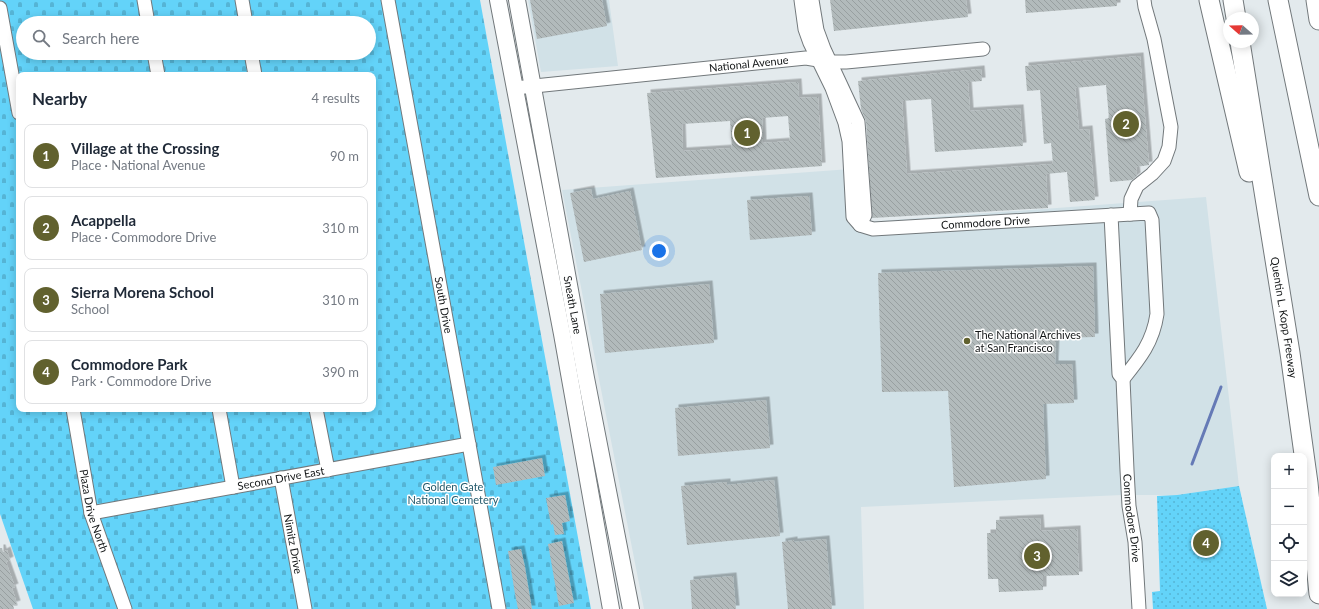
<!DOCTYPE html>
<html lang="en">
<head>
<meta charset="utf-8">
<style>
  :root { --surface:#fff; --page:#f6f6f7; --text:#1f2937; --muted:#747a83; --line:#e0e1e3; --accent:#61612e }
  body { margin:0; font-family:Lato,sans-serif; background:var(--page); color:var(--text) }
  .controls { position:absolute; right:12px; bottom:12px; display:grid; overflow:hidden; border-radius:8px; box-shadow:0 2px 10px #0003 }
  .controls button { width:36px; height:36px; display:grid; place-items:center; padding:0; border:0; border-bottom:1px solid var(--line); background:var(--surface); color:var(--text); font:20px sans-serif }
  .compass { position:absolute; left:1223px; top:12px; width:36px; height:36px; border-radius:50%; background:var(--surface); box-shadow:0 2px 10px #0003; rotate:290deg }
  .you { position:absolute; left:659px; top:251px; width:14px; height:14px; margin:-10px; border:3px solid #fff; border-radius:50%; background:#1a73e8; box-shadow:0 0 0 6px #1a73e833 }
  .badge { display:grid; place-items:center; width:26px; height:26px; border-radius:50%; background:var(--accent); color:#fff; font-size:13px; font-weight:700 }
  .pin { position:absolute; translate:-50% -50%; border:2px solid #fff; box-shadow:0 1px 4px #0006 }
  .list { margin:0; padding:0; list-style:none }
  h2 { display:flex; justify-content:space-between; align-items:center; height:52px; margin:0; padding:0 16px; font-size:17px }
  h2 small { font-size:13px; font-weight:400; color:var(--muted) }
  .list li { display:grid; grid-template-columns:26px 1fr auto; gap:12px; align-items:center; box-sizing:border-box; height:64px; margin:0 8px 8px; padding:0 8px; border:1px solid var(--line); border-radius:8px }
  .list b { display:block; font-size:15px; white-space:nowrap }
  .list p { margin:0; font-size:13px; white-space:nowrap; color:var(--muted) }
  .list em { font-size:13px; font-style:normal; color:var(--muted) }
  .icon { flex:none; width:22px; height:22px; fill:none; stroke:currentColor; stroke-width:2; stroke-linecap:round; stroke-linejoin:round }
  .map { position:relative; flex:none; width:1319px; height:609px; overflow:hidden }
  .search { position:absolute; background:var(--surface); box-shadow:0 2px 10px #0003; left:16px; top:16px; width:360px; height:44px; display:flex; align-items:center; gap:10px; box-sizing:border-box; padding:0 14px; border-radius:22px; color:var(--muted); font-size:15px }
  .panel { position:absolute; background:var(--surface); box-shadow:0 2px 10px #0003; left:16px; top:72px; width:360px; height:340px; border-radius:8px }
  .map>svg:first-child { display:block }
</style>
</head>
<body>
<div class="map">
<svg width="1319" height="609" viewBox="0 0 1319 609">
  <defs>
    <pattern id="cemetery-stones" width="16" height="16" patternUnits="userSpaceOnUse"><rect width="16" height="16" fill="#63d3f9"/><path d="M2 7V4a2 2 0 0 1 4 0v3zM10 15v-3a2 2 0 0 1 4 0v3z" fill="#55b4d5"/></pattern>
    <pattern id="park-dots" width="8" height="8" patternUnits="userSpaceOnUse"><rect width="8" height="8" fill="#63d3f9"/><path d="M2 2h.1M6 6h.1" fill="none" stroke="#55b4d5" stroke-width="1.8" stroke-linecap="round"/></pattern>
    <pattern id="building-back-hatch" width="6" height="6" patternUnits="userSpaceOnUse"><rect width="6" height="6" fill="#b2babb"/><path d="M-1 5l2 2M0 0l6 6M5-1l2 2" fill="none" stroke="#989fa0"/></pattern>
    <filter id="shadow"><feDropShadow dx="3.5" dy="-3.5" stdDeviation="0" flood-color="#0004"/></filter>
  </defs>
  <rect width="100%" height="100%" fill="#e3eaed"/>
  <!-- built -->
  <path fill="#d1e1e7" d="M528,0H609L618,66L541,72Z
    M864,168L866,222L1206,197L1239,486L1177,495H1122L861,507L864,609H644L562,190Z"/>
  <!-- cemetery -->
  <path fill="url(#cemetery-stones)" fill-rule="evenodd" d="M0,0H480L591,609H33L0,514ZM23,23H369V53H23ZM19,75H373V409H19Z"/>
  <!-- park -->
  <path fill="url(#park-dots)" d="M1239,486L1267,609H1153L1152,592L1160,591L1157,496L1177,495Z"/>
  <g fill="none" stroke-linecap="round" stroke-linejoin="round">
    <!-- stream -->
    <path stroke="#657ab6" stroke-width="3" d="M1192,464L1221,387"/>
  </g>
  <!-- building -->
  <path fill="url(#building-back-hatch)" fill-rule="evenodd" filter="url(#shadow)" d="M530,0H602L607,26L537,39Z
    M830,0H966L968,17L834,31Z
    M1025,0H1117V6L1026,13Z
    M1140,56L1149,165L1136,167L1137,176L1132,180L1110,182L1105,119L1109,118L1106,85L1075,88L1079,130L1089,129L1095,200L1070,202L1067,172L1046,174L1048,208L872,218L866,121L861,109L858,81L981,69L982,81L968,82L970,111L1020,108L1023,146L935,152L931,99L902,101L907,174L1053,164L1051,143L1044,144L1040,90L1027,91L1025,66Z
    M798,82L799,98L818,97L822,166L656,178L647,93ZM788,116L790,141L763,143L762,118ZM730,121L732,148L683,151L682,124Z
    M591,189L593,199L630,191L642,250L584,262L570,193Z
    M809,196L812,235L750,240L747,200Z
    M1093,266L1095,337L1056,338L1055,364H1072L1074,403L1043,404L1046,479L954,487L948,391L882,392L878,273Z
    M709,284L714,343L605,353L600,294Z
    M766,400L770,448L678,456L675,408Z
    M542,458L545,476L496,485L493,467Z
    M774,480L780,536L687,545L681,486L727,482V485Z
    M565,495L570,521L562,523L564,534L555,535L553,524L551,525L546,498Z
    M1040,518L1041,531L1077,529L1079,575L1043,576V590L999,592L998,579H988L987,533H996V520Z
    M826,539L832,609H788L782,542L794,540V542Z
    M562,541L574,603L559,606L548,544Z
    M0,548H2L3,552L7,550L10,560L6,562L15,587L12,588L17,604L13,605L14,609H0Z
    M521,549L525,567L532,609H518L515,594L508,551Z
    M733,576L736,609H692L690,580Z"/>
  <g fill="none" stroke-linecap="round" stroke-linejoin="round">
    <!-- minor casing -->
    <g stroke="#72787b" stroke-width="15">
      <g id="minor">
        <path d="M144,0L148,23"/>
        <path d="M242,0L246,23"/>
        <path id="s1" d="M388,0L499,609"/>
        <path id="s2" d="M801,0L805,29L810,43L832,88L845,123L849,141L853,217L860,225L873,229L1149,213L1152,220L1157,314C1153,342 1140,358 1123,379"/>
        <path d="M812,0L817,30L824,49L858,122L865,215L860,225"/>
        <path d="M0,8L19,113"/>
        <path d="M154,53L158,75"/>
        <path d="M251,53L255,75"/>
        <path id="s3" d="M515,88L806,58L830,62H846L983,49"/>
        <path d="M1130,214L1131,199L1137,186L1152,174L1164,161L1169,147L1171,127L1154,39L1145,7L1144,0"/>
        <path id="s4" d="M1111,215L1119,374L1123,379L1127,470L1129,506L1135,542L1139,609"/>
        <path id="s5" d="M73,409L91,513L125,609"/>
        <path d="M219,409L233,487"/>
        <path d="M316,409L328,470"/>
        <path id="s6" d="M281,478L305,609"/>
        <path id="s7" d="M91,513L469,444"/>
      </g>
    </g>
    <!-- major casing -->
    <g stroke="#72787b" stroke-width="18">
      <g id="major">
        <path d="M498,0L562,334L611,609"/>
        <path id="s8" d="M517,0L586,378L631,609"/>
      </g>
    </g>
    <!-- highway casing -->
    <g stroke="#72787b" stroke-width="21">
      <g id="highway">
        <path d="M1209,0L1249,172"/>
        <path d="M1233,0L1236,18"/>
        <path d="M1278,0L1319,196"/>
        <path d="M1316,0L1319,20"/>
        <path id="s9" d="M1240,42L1290,353L1308,483L1319,594"/>
      </g>
    </g>
    <!-- minor -->
    <use href="#minor" stroke="#fff" stroke-width="13"/>
    <!-- major -->
    <use href="#major" stroke="#fff" stroke-width="16"/>
    <!-- highway -->
    <use href="#highway" stroke="#fff" stroke-width="19"/>
  </g>
  <!-- markers -->
  <circle fill="#61612e" stroke="#fff" stroke-width="1.5" cx="967" cy="341" r="4"/>
  <g text-anchor="middle" stroke-width="3" stroke-linejoin="round" paint-order="stroke">
    <!-- street labels -->
    <g font-size="11" fill="#121516" stroke="#fff">
      <text dy="4" stroke="none"><textPath href="#s3" startOffset="235">National Avenue</textPath></text>
      <text dy="4" stroke="none"><textPath href="#s2" startOffset="363">Commodore Drive</textPath></text>
      <text dy="4" stroke="none"><textPath href="#s1" startOffset="310">South Drive</textPath></text>
      <text dy="4" stroke="none"><textPath href="#s8" startOffset="310">Sneath Lane</textPath></text>
      <text dy="4" stroke="none"><textPath href="#s9" startOffset="279">Quentin L. Kopp Freeway</textPath></text>
      <text dy="4" stroke="none"><textPath href="#s7" startOffset="193">Second Drive East</textPath></text>
      <text dy="4" stroke="none"><textPath href="#s5" startOffset="104">Plaza Drive North</textPath></text>
      <text dy="4" stroke="none"><textPath href="#s4" startOffset="305">Commodore Drive</textPath></text>
      <text dy="4" stroke="none"><textPath href="#s6" startOffset="67">Nimitz Drive</textPath></text>
    </g>
    <!-- poi labels -->
    <g font-size="11" fill="#121516" stroke="#fff" text-anchor="start">
      <text x="975" y="339">The National Archives<tspan x="975" dy="13">at San Francisco</tspan></text>
    </g>
    <!-- park labels -->
    <g font-size="11" fill="#245a6c" stroke="#fff">
      <text x="453" y="491">Golden Gate<tspan x="453" dy="13">National Cemetery</tspan></text>
    </g>
  </g>
</svg>
<div class="controls">
<button>+</button>
<button>−</button>
<button><svg class="icon" aria-label="locate" viewBox="0 0 24 24"><circle cx="12" cy="12" r="6"/><path d="M12 2v4M12 18v4M2 12h4M18 12h4"/></svg></button>
<button><svg class="icon" aria-label="layers" viewBox="0 0 24 24"><path d="M12 4l9 5-9 5-9-5zM3 14l9 5 9-5"/></svg></button>
</div>
<svg class="compass" viewBox="-18 -18 36 36"><path d="M0-13l5 13h-10z" fill="#e53935"/><path d="M0 13l5-13h-10z" fill="#747a83"/></svg>
<div class="you"></div>
<div class="pin badge" style="left:747px;top:133px">1</div>
<div class="pin badge" style="left:1126px;top:124px">2</div>
<div class="pin badge" style="left:1037px;top:556px">3</div>
<div class="pin badge" style="left:1206px;top:543px">4</div>
<div class="search"><svg class="icon" aria-label="search" viewBox="0 0 24 24"><circle cx="10" cy="10" r="6"/><path d="M15 15l6 6"/></svg>Search here</div>
<section class="panel">
<h2>Nearby<small>4 results</small></h2>
<ul class="list">
<li><span class="badge">1</span><div><b>Village at the Crossing</b><p>Place · National Avenue</p></div><em>90 m</em></li>
<li><span class="badge">2</span><div><b>Acappella</b><p>Place · Commodore Drive</p></div><em>310 m</em></li>
<li><span class="badge">3</span><div><b>Sierra Morena School</b><p>School</p></div><em>310 m</em></li>
<li><span class="badge">4</span><div><b>Commodore Park</b><p>Park · Commodore Drive</p></div><em>390 m</em></li>
</ul>
</section>
</div>
</body>
</html>
